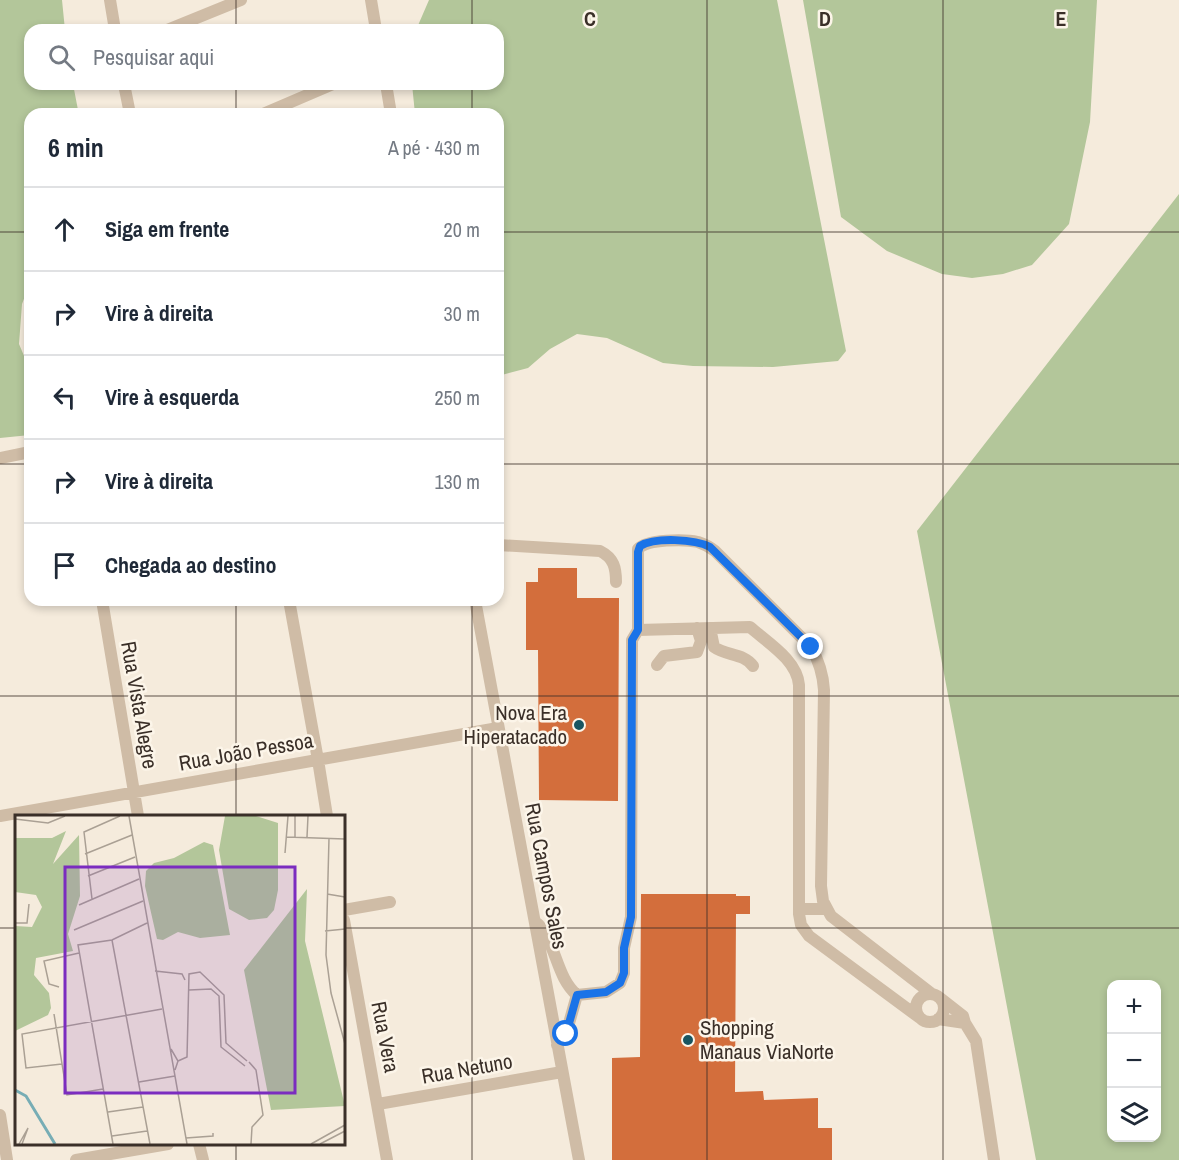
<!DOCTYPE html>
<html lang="pt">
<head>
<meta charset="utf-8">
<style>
  :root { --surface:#fff; --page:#f6f6f7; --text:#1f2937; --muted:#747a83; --line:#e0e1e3 }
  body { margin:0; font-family:"Archivo Narrow",sans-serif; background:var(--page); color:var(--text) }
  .controls { position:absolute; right:18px; bottom:18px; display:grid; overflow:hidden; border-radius:12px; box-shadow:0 3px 9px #0003 }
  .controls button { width:54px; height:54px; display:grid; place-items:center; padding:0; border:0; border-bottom:2px solid var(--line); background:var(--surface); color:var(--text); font:30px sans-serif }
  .stop { position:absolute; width:18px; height:18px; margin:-14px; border:4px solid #1a73e8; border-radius:50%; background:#fff }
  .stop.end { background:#1a73e8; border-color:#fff; box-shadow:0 2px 6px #0008 }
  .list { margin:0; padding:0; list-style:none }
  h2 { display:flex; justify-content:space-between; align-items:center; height:78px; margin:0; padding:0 24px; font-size:26px }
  h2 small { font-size:20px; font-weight:400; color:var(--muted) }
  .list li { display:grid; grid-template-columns:39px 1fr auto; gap:18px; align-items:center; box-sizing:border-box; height:84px; padding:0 24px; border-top:2px solid var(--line) }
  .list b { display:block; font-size:22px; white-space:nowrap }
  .list em { font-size:20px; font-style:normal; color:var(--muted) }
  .icon { flex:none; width:33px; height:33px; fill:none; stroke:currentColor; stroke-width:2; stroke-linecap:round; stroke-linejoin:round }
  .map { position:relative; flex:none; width:1179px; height:1160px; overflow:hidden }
  .search { position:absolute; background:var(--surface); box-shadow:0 3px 9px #0003; left:24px; top:24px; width:480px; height:66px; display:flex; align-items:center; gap:15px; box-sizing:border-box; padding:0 21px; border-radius:18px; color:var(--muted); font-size:22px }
  .panel { position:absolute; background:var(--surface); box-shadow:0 3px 9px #0003; left:24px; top:108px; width:480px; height:498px; border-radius:18px }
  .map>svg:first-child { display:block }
</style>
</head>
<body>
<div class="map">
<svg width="1179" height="1160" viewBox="0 0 1179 1160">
  <rect width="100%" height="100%" fill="#f5ebdc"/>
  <!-- green -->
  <path fill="#b3c69a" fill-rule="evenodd" d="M0,0H62L65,30H30V84H73L78,110V114H30V283L22,304L19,344L30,370V435L0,438Z
    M429,0H777L846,351L838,361L773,367L693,366L663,363L607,338L577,334L550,349L528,368L498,376V114H415L412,84H498V30H416Z
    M803,0H1097L1090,122L1069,224L1032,265L1003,274L972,278L942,274L887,251L841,217Z
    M1179,194V1160H1036L917,531ZM1112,984H1156V1138H1112Z"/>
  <!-- building -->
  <path fill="#d36e3c" d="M538,568H577V598H619L618,801L539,800L538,650H526V582H538Z
    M641,894H736V896H750V914H736L735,1092L763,1091L764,1100L818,1098V1128H832V1160H612V1058L640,1057Z"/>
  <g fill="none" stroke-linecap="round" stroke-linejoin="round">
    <!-- minor -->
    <path stroke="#cfbca6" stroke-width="12" d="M110,0L115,30
      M371,0L376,30
      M167,30L241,0
      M124,84L130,114
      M386,84L391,114
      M263,114L333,84
      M0,458L30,452
      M498,545L600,551C614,558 616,568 616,582
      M102,600L138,816
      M289,600L318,760L327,816
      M475,600L579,1160
      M710,628L714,647C726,656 744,653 753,666
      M638,630L750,627C768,643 797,660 799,685V914L801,925L809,936L920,1018
      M657,665L664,656L697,652L701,641L697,628
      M0,816L498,728
      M799,909H827
      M344,910L390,902
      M344,920L387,1160
      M538,924C557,945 556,977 577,995L566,1034L557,1045
      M916 1008a14 14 0 1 1 28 0a14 14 0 1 1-28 0Z
      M577,995L606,992L620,983L624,973V948L631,917L632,640L638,630V549C647,539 685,539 698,542C704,544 710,547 715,551L811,647C819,661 823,674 824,690L821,886L823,901L831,916L932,994
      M940,998L963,1016L965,1023L976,1041L994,1160
      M938,1019L965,1023
      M378,1104L562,1072
      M0,1115L7,1160
      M199,1144L203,1160
      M76,1160L168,1144"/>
  </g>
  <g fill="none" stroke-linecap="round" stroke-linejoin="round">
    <!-- route -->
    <path stroke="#1a73e8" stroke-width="8" d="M566,1034L577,995L606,992L620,983L624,973V948L631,917L632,640L638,630V552L640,546C655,537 695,539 710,547L811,647"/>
  </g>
  <!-- grid -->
  <path fill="none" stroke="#3a2f28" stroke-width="1.5" stroke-opacity="0.55" d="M236,0V30M472,0V30M707,0V1160M943,0V1160M236,84V114M472,84V114M0,232H30M498,232H1179M0,464H30M498,464H1179M236,600V816M472,600V1160M0,696H1179M0,928H16M344,928H1179M236,1144V1160"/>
  <!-- markers -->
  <g fill="#185561" stroke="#fcf5e9" stroke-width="2">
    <circle cx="579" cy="725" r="6"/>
    <circle cx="688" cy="1040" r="6"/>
  </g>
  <g text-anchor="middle" stroke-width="5" stroke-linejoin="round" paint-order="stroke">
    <!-- street labels -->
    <g font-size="21" fill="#3a2f28" stroke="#fcf5e9">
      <text transform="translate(139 705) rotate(80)" y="7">Rua Vista Alegre</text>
      <text transform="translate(246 752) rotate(-10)" y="7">Rua João Pessoa</text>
      <text transform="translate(546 876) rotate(79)" y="7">Rua Campos Sales</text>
      <text transform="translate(385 1037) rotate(79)" y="7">Rua Vera</text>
      <text transform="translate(467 1069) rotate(-10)" y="7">Rua Netuno</text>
    </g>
    <!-- poi labels -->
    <g font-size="21" fill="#3a2f28" stroke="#fcf5e9" text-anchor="end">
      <text x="567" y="720">Nova Era<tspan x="567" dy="24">Hiperatacado</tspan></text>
      <text x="700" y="1035" text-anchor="start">Shopping<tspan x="700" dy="24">Manaus ViaNorte</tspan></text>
    </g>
  </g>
  <!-- overview -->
  <g transform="translate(15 815)">
    <rect width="330" height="330" fill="#f5ebdc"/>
    <path d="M210,1H241L263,8V75L259,95L252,103L234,105L214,94L204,35ZM51,16L38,49L64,20L65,81L53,119L58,136L21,143L19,160L34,178L36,193L33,200L0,216V111L17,112L27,92L21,80L0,77V23H37ZM189,27L198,30L215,120L185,123L163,117L148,125L142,124L130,71L131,56L139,48L159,43ZM292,74L290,126L330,291L256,295L229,155Z" fill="#b3c69a"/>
    <path fill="none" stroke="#77adb5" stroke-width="3" d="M0,275L11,281L40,329"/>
    <path fill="none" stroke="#aaa094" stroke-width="1.5" d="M114,1L172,329M0,4L33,8L50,1M272,22L330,24M280,22V1M292,22L293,1M314,23L311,140L316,178L330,229M270,38L273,1M70,39L117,20M73,61L120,42M312,79L330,82M77,84L69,17L105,1M64,90L124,64M0,108H12L14,89M59,115L128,86M310,116L330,114M97,125L135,329M140,156L167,159L170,165M44,172L34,169L29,146L64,138M174,175L196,174L204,181L206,232L230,251M39,199L52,280L88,274M156,234L163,246L160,255M163,246L172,242L174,159L185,157L209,180L211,228L232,246M234,247L241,255L248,300L237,312L236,329M47,249L11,253L7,219L147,194M124,267L160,261M93,297L128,292M97,321L132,316M171,323L198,321V318M4,329L13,313L7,329M98,329L63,130L97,125L132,108M296,329L330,310M305,329L330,316"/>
    <path fill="#7b2cbf" fill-opacity="0.15" stroke="#7b2cbf" stroke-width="3" d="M50,52H280V278H50Z"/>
    <rect width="330" height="330" fill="none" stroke="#3a2f28" stroke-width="3"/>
  </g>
  <g font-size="20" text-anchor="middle" font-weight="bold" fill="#3a2f28" stroke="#fcf5e9" stroke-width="5" stroke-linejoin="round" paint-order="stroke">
    <text x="590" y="26">C</text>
    <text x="825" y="26">D</text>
    <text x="1061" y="26">E</text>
  </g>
</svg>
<div class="controls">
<button>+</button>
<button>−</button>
<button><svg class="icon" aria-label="layers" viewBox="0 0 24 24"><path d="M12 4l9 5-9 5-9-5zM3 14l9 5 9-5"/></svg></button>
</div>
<div class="stop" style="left:566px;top:1034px"></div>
<div class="stop end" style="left:811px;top:647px"></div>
<div class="search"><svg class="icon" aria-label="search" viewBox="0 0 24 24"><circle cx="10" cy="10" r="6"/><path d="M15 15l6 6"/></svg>Pesquisar aqui</div>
<section class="panel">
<h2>6 min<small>A pé · 430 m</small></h2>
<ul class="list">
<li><svg class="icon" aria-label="ahead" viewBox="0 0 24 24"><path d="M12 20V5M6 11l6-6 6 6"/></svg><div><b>Siga em frente</b></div><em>20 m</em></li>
<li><svg class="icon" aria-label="right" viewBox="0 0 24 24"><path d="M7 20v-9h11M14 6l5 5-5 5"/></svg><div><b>Vire à direita</b></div><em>30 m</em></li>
<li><svg class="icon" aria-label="left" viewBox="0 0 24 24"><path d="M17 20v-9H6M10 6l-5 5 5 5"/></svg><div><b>Vire à esquerda</b></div><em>250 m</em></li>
<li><svg class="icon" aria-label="right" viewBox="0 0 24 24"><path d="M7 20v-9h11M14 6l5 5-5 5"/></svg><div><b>Vire à direita</b></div><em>130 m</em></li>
<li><svg class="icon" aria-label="arrive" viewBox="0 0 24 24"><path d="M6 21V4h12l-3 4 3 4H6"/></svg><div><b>Chegada ao destino</b></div></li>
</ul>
</section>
</div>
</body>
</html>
